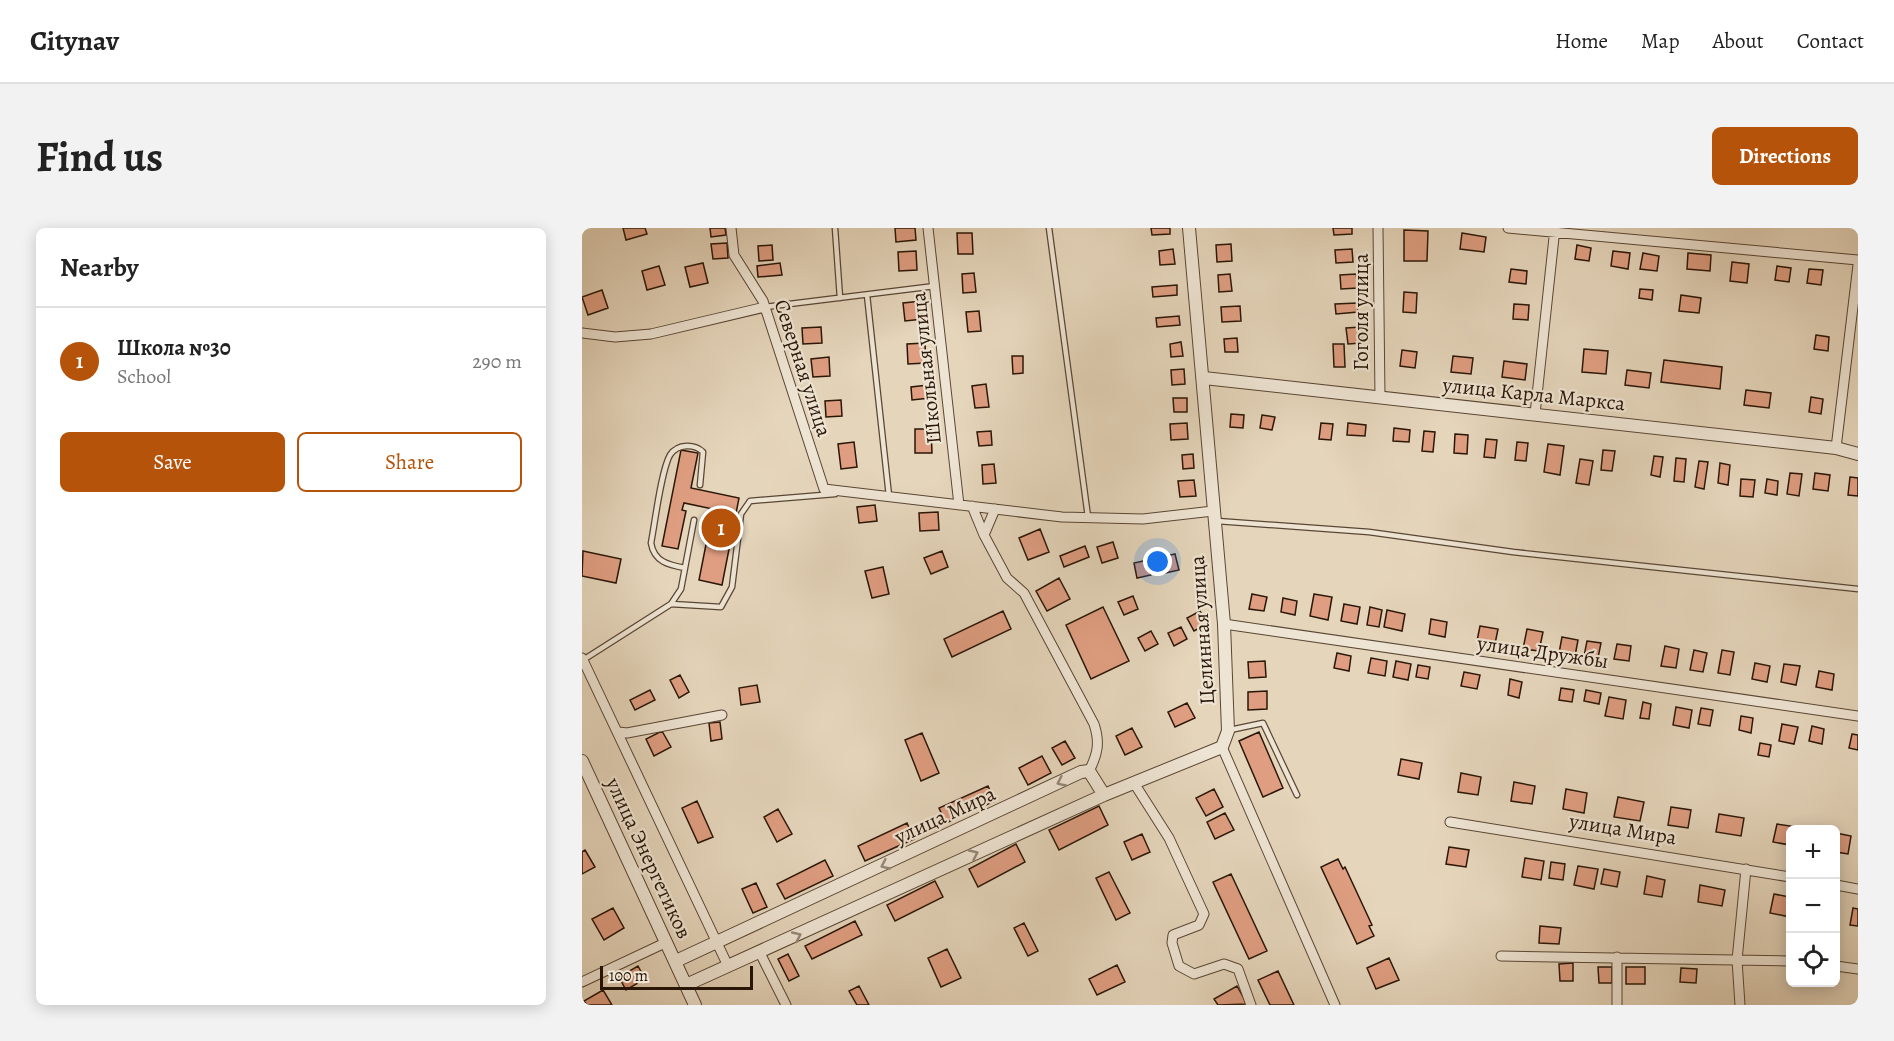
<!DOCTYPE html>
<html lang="en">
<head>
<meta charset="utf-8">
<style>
  :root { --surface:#fff; --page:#f2f2f2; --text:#222; --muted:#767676; --line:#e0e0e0; --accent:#b45309 }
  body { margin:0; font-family:Alegreya,serif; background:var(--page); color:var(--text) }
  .controls { position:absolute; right:18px; bottom:18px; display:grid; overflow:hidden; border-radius:9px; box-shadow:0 3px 15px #0003 }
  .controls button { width:54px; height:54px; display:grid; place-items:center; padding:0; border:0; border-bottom:2px solid var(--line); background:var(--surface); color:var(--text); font:30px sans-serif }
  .scale { position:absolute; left:18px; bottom:15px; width:153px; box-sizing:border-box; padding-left:6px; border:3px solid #2a1607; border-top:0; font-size:16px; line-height:21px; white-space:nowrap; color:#2a1607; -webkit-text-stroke:4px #eee4d3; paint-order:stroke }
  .you { position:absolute; left:576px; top:334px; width:21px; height:21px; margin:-15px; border:4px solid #fff; border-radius:50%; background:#1a73e8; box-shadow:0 0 0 9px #1a73e833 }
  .badge { display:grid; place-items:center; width:39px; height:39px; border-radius:50%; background:var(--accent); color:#fff; font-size:20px; font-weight:700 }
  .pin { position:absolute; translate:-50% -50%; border:3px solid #fff; box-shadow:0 2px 6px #0006 }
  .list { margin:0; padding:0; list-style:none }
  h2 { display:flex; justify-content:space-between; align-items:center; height:78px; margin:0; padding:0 24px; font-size:26px }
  h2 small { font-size:20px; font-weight:400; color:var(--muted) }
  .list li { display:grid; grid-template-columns:39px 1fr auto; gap:18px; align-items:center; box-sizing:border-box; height:108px; padding:0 24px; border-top:2px solid var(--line) }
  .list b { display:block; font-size:22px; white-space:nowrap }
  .list p { margin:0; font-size:20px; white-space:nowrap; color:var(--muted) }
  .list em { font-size:20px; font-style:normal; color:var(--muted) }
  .actions { display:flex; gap:12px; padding:18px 24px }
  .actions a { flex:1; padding:14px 0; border:2px solid var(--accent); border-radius:9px; text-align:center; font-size:21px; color:var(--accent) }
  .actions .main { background:var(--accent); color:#fff }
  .icon { flex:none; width:33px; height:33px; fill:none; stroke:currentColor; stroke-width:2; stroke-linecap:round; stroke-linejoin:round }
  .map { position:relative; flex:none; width:1276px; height:777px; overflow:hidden; border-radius:9px }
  header { display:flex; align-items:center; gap:36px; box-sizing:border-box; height:84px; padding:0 30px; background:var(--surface); border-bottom:2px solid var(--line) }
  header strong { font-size:28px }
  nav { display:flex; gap:33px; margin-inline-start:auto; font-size:21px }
  .intro { display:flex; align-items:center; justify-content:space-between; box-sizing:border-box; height:144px; padding:0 36px }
  h1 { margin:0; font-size:42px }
  .button { padding:15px 27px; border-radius:9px; background:var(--accent); color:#fff; font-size:21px; font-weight:700 }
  main { display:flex; gap:36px; padding:0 36px }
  aside { flex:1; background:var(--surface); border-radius:9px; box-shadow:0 3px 15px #0003 }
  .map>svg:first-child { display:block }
</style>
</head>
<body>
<header>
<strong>Citynav</strong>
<nav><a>Home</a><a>Map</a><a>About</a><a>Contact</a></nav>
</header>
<div class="intro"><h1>Find us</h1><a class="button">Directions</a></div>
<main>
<aside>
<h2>Nearby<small></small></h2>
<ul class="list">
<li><span class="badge">1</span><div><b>Школа №30</b><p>School</p></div><em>290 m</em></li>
</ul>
<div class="actions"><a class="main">Save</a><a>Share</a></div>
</aside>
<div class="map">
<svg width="1276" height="777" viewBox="0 0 1276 777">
  <rect width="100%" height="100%" fill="#e5d5bb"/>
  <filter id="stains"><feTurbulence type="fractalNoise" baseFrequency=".00333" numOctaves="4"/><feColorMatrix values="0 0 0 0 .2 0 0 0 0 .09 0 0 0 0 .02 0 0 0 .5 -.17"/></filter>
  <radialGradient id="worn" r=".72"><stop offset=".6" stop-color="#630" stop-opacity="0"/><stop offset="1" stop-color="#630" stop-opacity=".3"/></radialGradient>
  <!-- building -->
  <path fill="#df9e81" stroke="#2a1607" stroke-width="1.5" d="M41,0H63L65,6L44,12Z
    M128,0H143L144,7L129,9Z
    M313,0H333L334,12L314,14Z
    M569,0H588V6L570,7Z
    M751,0H770V6L752,7Z
    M822,2L846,3L845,33H822Z
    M375,5H390L391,26H376Z
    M880,5L904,9L902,24L878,21Z
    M145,15L146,30L131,31L129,16Z
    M649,16L650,33L635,34L634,17Z
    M190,17L191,32L177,33L176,18Z
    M995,17L1009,20L1007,33L993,31Z
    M591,21L593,36L578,37L577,23Z
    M770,21L771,34L754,35L753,22Z
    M334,23L335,42L317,43L316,24Z
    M1031,23L1048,25L1046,41L1029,38Z
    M1061,25L1077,28L1075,43L1058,41Z
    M1106,25L1129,27L1128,43L1105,41Z
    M1150,34L1167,36L1165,55L1148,53Z
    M121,35L126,55L108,59L103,39Z
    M198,35L200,47L176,49L175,38Z
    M77,38L83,57L65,62L60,43Z
    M1195,38L1209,40L1207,54L1193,52Z
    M929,41L945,43L944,56L927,54Z
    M1227,41L1241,42L1239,57L1225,55Z
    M392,45L394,64L381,65L380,46Z
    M648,46L650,63L637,64L636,47Z
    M774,46L776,60L759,61L758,47Z
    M595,57V67L571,69L570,59Z
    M1058,61L1071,62L1070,72L1057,70Z
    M20,62L26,80L6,87L0,69Z
    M822,64L835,65L834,85L821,84Z
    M1099,67L1119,70L1117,85L1097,83Z
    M340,73L341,91L323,93L321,75Z
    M775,75L776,84L754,86L753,76Z
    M932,76L947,77L946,92L931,91Z
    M658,78L659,93L640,94L639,79Z
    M397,83L399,103L386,104L384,84Z
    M597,88L598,97L575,99L574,90Z
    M239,99L240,115L221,116L220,100Z
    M779,99L780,115L766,116L764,100Z
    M1234,107L1247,109L1246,123L1232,121Z
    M655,110L656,124H643L642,111Z
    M599,114L601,128L589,129L588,116Z
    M343,115L344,135L326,136L325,116Z
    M751,116H762L763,139H752Z
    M1002,121L1026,123L1024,146L1000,144Z
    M820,122L835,124L833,140L818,138Z
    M430,128H441V145L431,146Z
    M871,128L891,130L889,146L869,144Z
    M247,129L248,148L231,149L229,131Z
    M1082,132L1140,139L1138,161L1079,154Z
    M922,133L945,136L943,152L920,149Z
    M602,141L603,156L590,157L589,142Z
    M1045,142L1069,145L1067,160L1043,157Z
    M404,156L407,179L393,180L390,158Z
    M346,157L348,170L330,172L329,159Z
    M1164,162L1189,165L1187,180L1162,177Z
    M1229,169L1241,171L1239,186L1227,184Z
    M591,170H605V184H592Z
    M259,172L260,188L244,189L243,173Z
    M649,186L662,187L661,200L648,199Z
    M680,187L693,189L690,202L678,200Z
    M605,195L606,211L589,212L588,196Z
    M739,195L751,196L749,212L737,211Z
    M766,195L784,197L783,208L765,207Z
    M812,200L828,202L827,214L811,213Z
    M333,201H349L350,225H333Z
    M409,203L410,217L397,218L395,204Z
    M842,203L853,204L851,224L840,223Z
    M873,206L886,207L885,226L872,225Z
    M904,211L915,212L913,230L902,229Z
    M272,214L275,239L259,241L256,216Z
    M935,214L946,215L944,233L933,232Z
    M966,216L982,218L978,247L962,244Z
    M99,222L116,225L109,260L157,270L140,357L117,352L131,281L102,275L100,282L104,283L96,321L80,318Z
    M1021,222L1033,223L1030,243L1019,242Z
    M611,226L612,240L601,241L600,227Z
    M1072,228L1081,229L1078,249L1069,247Z
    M1094,230L1104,231L1102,254L1092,253Z
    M998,231L1011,233L1007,257L994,255Z
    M1117,233L1126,234L1122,261L1113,259Z
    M1138,235L1148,237L1146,257L1136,255Z
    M412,236L414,255L401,256L400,237Z
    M1208,245L1220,246L1217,268L1205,266Z
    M1233,245L1248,247L1246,263L1231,261Z
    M1268,249L1276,250V268L1266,267Z
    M1159,251L1173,252L1171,269L1158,268Z
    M1185,251L1196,253L1195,267L1183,265Z
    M612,252L614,268L598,269L596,253Z
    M293,277L295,293L277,295L275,279Z
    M356,284L357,302L338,303L337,285Z
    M458,301L467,324L446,332L437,310Z
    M531,314L536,330L520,335L515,319Z
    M503,318L507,329L482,339L478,328Z
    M1,323L39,331L34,355L0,348Z
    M360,323L366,339L349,346L342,330Z
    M593,326L597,342L583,345L579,329Z
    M566,332L569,347L555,350L552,335Z
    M301,339L307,366L290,370L283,343Z
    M477,350L488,371L465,383L454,363Z
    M670,366L685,369L682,383L667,381Z
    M732,366L750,369L746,392L728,388Z
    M551,368L556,381L542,387L536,374Z
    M701,370L715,373L713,387L699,384Z
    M762,376L778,379L775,396L759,393Z
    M521,379L547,433L509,451L484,397Z
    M788,379L800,382L797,399L785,397Z
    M805,382L823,386L820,403L802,399Z
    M421,383L429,401L370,429L362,411Z
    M618,383L625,396L612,403L605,390Z
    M849,391L865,394L863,409L847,406Z
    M898,398L916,401L913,416L895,413Z
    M599,399L605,411L592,418L586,405Z
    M945,401L961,404L957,423L941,421Z
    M569,403L576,416L563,423L556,410Z
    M980,409L996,412L993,428L977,425Z
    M1005,413L1019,415L1016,430L1002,428Z
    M1035,416L1049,418L1047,433L1032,431Z
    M1083,418L1097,421L1094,440L1079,438Z
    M1112,422L1125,425L1121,444L1108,442Z
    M1140,422L1152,424L1148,447L1136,445Z
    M755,425L769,428L767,443L752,440Z
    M789,430L805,433L803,448L786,445Z
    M683,433L684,449L667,450L666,434Z
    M814,433L829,436L826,452L811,449Z
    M1173,435L1188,438L1185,454L1170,451Z
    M1202,436L1218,438L1214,457L1199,454Z
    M836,437L848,439L846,451L834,449Z
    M1237,443L1252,446L1250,462L1234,459Z
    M882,444L898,447L895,461L879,458Z
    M98,447L107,464L97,470L88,452Z
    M928,451L940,454L937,470L926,467Z
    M175,457L178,474L159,477L157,460Z
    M979,460L992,462L990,474L977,472Z
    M68,462L73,472L53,482L48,472Z
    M1004,462L1019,465L1017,476L1002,473Z
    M685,463V481L666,482V464Z
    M1027,469L1044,472L1041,491L1023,488Z
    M1061,474L1069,476L1067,491L1058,490Z
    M605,475L613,490L593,499L586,484Z
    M1094,479L1110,482L1107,500L1091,497Z
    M1119,480L1131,482L1128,498L1116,496Z
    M1159,488L1171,490L1169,505L1157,502Z
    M138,494L140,511L129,513L127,495Z
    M1200,496L1216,499L1212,516L1197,513Z
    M1230,498L1242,501L1240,516L1227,513Z
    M550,500L560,519L543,527L534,508Z
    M80,503L89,519L72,528L64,511Z
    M677,504L701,560L681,569L657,513Z
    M340,505L357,545L339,553L323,512Z
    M1270,506L1276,507V522L1267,520Z
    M483,513L493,530L480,537L470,520Z
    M1178,515L1189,517L1187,529L1176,527Z
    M460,528L469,545L446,557L437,540Z
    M819,531L840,535L837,551L816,547Z
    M879,545L899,549L896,567L876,564Z
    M932,554L953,558L950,576L929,573Z
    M406,558L413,573L364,595L357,580Z
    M632,561L641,579L624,588L614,570Z
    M984,561L1005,565L1002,585L981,581Z
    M1036,569L1062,574L1058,593L1032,589Z
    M115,573L131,609L116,615L100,580Z
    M517,578L526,597L477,622L467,602Z
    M1089,579L1109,582L1106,600L1086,597Z
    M196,581L210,606L195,614L182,589Z
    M643,585L652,602L633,611L625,594Z
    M1137,586L1162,590L1159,608L1134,604Z
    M325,595L332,611L283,633L276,618Z
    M1195,596L1215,599L1208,602V617L1191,614Z
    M1254,605L1269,608L1266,626L1254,624Z
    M560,606L568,624L550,632L542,614Z
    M434,616L443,634L396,659L387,641Z
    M867,619L887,622L884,639L864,636Z
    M3,622L13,639L0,646V624Z
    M943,630L962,633L959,652L940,649Z
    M756,631L761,641L763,639L790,697L787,698L792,708L775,716L739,639Z
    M243,632L251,648L203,671L195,656Z
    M969,634L983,636L981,652L967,650Z
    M996,638L1016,641L1012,661L992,657Z
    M1022,641L1038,644L1035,659L1019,656Z
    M527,644L548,685L534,692L514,650Z
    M649,646L685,723L667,731L631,654Z
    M1065,648L1083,652L1080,669L1062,666Z
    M353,653L361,669L313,693L305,677Z
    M174,655L185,679L171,685L160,661Z
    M1118,657L1143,662L1140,678L1116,674Z
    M1192,666L1208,669V689L1188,685Z
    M31,680L42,700L22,712L10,691Z
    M1271,680L1276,681V698L1268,697Z
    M273,693L280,707L230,731L223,718Z
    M442,695L456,723L446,728L432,700Z
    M958,698L979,700L977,716L957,715Z
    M365,721L379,750L359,759L346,730Z
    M206,726L217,748L207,753L196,731Z
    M807,730L817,752L794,761L785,740Z
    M991,735V753H978L977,736Z
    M535,737L543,754L515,767L507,751Z
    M56,738L63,751L44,762L37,749Z
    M1016,739H1030V755H1017Z
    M1044,739H1063V756H1044Z
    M1099,740L1115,741L1114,755L1098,754Z
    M696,743L712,777H688L676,752Z
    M277,758L287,777H275L267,763Z
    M655,758L665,776L636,777L632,771Z
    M21,762L30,777H5L2,773Z"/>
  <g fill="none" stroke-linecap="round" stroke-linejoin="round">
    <!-- service casing -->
    <g stroke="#594634" stroke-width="7">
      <path id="service" d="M253,0L258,70
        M467,0L506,289
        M285,67L307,268
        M183,79L353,58
        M635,293L787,304L931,324L1276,361
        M103,340C87,337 72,334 69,315C73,295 79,243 88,227C96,215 113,216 121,224L118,257
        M89,376L99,361L112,292
        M1,432L89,376L139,379L150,359L159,286L168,273L253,266
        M648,502L681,495L715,567"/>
    </g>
    <!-- minor casing -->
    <g stroke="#594634" stroke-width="11">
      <path id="minor" d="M149,0L152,27L181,73L242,261L480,289L561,291L631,283
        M346,0L377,277
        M796,0L798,169
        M926,0L1276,32
        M0,105L33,109L69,106L183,79
        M953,186L973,0
        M1254,220L1276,37
        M390,278L402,307
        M413,281L402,307L425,350L442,365L512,496C518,514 516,526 507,543
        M642,396L1276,488
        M0,430L146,738
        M37,504L45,505L140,487
        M640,519L753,777
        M552,555L587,610L622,686L617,697L591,707L590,715L597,738L612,746L642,736L656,741L669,777
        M868,594L1208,649
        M1254,657L1276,661
        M178,725L204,777
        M919,728L1208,733
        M1254,738L1276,741
        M0,754L85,714
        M1035,777V729
        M1158,777L1155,732L1164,641"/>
    </g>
    <!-- tertiary casing -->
    <g stroke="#594634" stroke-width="14">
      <path id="tertiary" d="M622,150L1254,220L1276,226
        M0,533L113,777
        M94,733L499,544L507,543L522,567
        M104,757L522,567L640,519L646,503L642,396L607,0"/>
    </g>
    <!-- service -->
    <use href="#service" stroke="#eee4d3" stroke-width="4.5"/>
    <!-- minor -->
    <use href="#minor" stroke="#eee4d3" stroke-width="9"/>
    <!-- tertiary -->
    <use href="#tertiary" stroke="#eee4d3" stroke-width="12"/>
  </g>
  <!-- one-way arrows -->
  <defs><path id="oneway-chevron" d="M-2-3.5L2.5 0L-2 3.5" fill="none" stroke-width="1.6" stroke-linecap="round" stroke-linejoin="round" transform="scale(1.5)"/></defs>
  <g stroke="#968777">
    <use href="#oneway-chevron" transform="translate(479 554) rotate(155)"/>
    <use href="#oneway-chevron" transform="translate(392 626) rotate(-25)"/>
    <use href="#oneway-chevron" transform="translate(303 637) rotate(155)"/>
    <use href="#oneway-chevron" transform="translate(215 708) rotate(-25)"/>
  </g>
  <g text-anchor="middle" stroke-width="4.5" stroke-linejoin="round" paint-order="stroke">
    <!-- street labels -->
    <g font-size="21" fill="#2a1607" stroke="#eee4d3">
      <text transform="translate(779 84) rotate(-90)" y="7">Гоголя улица</text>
      <text transform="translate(221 140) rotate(72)" y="7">Северная улица</text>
      <text transform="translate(344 140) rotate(-96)" y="7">Школьная улица</text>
      <text transform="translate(952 166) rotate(6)" y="7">улица Карла Маркса</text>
      <text transform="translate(620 402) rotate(-94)" y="7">Целинная улица</text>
      <text transform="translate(961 424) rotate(8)" y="7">улица Дружбы</text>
      <text transform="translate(363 587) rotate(-25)" y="7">улица Мира</text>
      <text transform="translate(1041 601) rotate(9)" y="7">улица Мира</text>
      <text transform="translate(67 630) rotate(65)" y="7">улица Энергетиков</text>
    </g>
  </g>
  <rect width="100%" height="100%" filter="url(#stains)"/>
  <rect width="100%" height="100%" fill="url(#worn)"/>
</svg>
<div class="controls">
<button>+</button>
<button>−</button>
<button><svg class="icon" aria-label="locate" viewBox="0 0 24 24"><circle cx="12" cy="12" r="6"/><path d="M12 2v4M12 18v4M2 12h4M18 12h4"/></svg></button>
</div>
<div class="scale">100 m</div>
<div class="you"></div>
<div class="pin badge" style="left:139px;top:300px">1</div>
</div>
</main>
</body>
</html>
